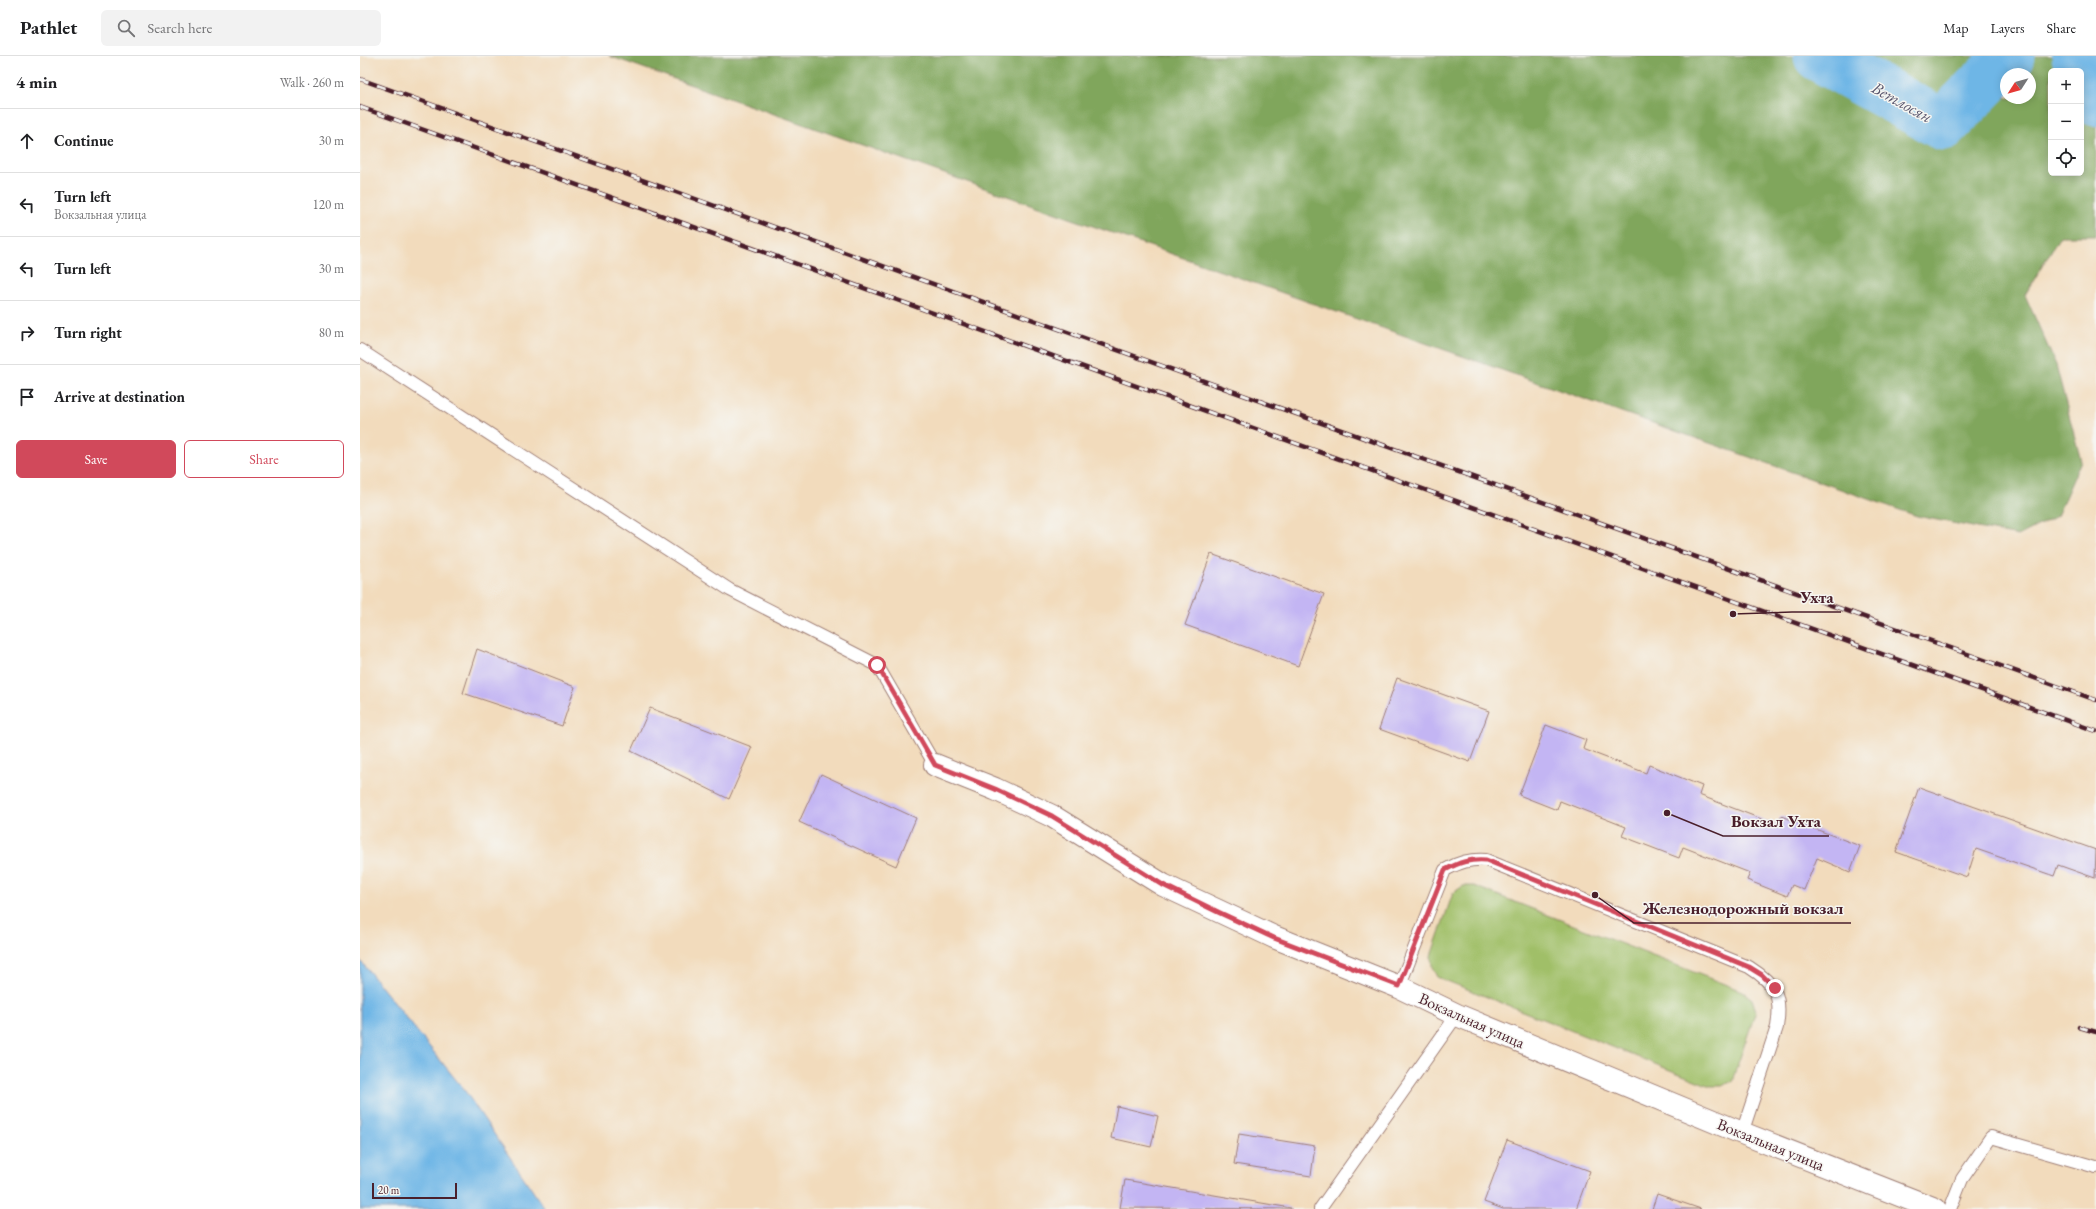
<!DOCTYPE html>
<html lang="en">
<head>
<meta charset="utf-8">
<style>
  :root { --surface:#fff; --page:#f2f2f2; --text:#202124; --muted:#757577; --line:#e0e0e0; --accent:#d1495b }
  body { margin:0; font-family:"EB Garamond",serif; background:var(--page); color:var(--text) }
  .controls { position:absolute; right:12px; top:12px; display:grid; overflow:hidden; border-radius:6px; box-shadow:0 2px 10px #0003 }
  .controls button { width:36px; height:36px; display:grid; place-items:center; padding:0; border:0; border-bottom:1px solid var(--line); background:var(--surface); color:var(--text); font:20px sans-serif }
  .compass { position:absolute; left:1640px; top:12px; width:36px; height:36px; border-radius:50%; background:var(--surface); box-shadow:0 2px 10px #0003; rotate:234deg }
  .scale { position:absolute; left:12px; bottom:10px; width:85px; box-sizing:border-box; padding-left:4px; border:2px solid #4a1f2b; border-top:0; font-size:11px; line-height:14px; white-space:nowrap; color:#4a1f2b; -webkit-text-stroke:3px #f6f6f2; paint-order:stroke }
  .stop { position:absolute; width:12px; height:12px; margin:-9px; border:3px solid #d1495b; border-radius:50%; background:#fff }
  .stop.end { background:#d1495b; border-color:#fff; box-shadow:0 1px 4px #0008 }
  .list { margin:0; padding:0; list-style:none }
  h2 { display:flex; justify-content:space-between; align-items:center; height:52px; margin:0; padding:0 16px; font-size:17px }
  h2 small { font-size:13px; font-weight:400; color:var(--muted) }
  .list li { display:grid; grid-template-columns:26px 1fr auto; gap:12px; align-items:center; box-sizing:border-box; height:64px; padding:0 16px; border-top:1px solid var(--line) }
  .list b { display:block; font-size:15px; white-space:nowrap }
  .list p { margin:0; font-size:13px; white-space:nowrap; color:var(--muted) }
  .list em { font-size:13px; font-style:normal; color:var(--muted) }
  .actions { display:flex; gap:8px; padding:12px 16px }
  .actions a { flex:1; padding:9px 0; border:1px solid var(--accent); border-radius:6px; text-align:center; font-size:14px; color:var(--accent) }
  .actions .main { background:var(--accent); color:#fff }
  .icon { flex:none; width:22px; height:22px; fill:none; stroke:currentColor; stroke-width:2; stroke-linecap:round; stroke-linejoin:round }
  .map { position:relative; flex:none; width:1736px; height:1153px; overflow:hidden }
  header { display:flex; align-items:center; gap:24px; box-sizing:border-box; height:56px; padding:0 20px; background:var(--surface); border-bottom:1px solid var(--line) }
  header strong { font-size:19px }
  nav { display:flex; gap:22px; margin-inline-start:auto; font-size:14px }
  .search { width:280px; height:36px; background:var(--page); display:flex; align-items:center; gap:10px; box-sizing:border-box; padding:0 14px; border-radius:6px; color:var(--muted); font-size:15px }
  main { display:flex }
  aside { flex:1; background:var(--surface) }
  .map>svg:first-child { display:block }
</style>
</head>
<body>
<header>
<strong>Pathlet</strong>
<div class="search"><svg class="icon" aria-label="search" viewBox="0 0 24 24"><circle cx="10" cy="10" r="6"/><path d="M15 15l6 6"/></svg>Search here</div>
<nav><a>Map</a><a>Layers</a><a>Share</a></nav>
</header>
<main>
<aside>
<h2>4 min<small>Walk · 260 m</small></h2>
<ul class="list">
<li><svg class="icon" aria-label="ahead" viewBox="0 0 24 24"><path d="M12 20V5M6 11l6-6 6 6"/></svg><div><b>Continue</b></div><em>30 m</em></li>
<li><svg class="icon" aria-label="left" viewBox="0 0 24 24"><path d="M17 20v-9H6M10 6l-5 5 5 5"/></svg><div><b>Turn left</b><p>Вокзальная улица</p></div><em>120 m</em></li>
<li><svg class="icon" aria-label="left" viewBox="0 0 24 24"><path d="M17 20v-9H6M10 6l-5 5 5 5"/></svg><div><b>Turn left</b></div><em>30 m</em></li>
<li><svg class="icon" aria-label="right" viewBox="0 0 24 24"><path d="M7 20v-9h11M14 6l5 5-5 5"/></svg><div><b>Turn right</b></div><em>80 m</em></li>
<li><svg class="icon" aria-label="arrive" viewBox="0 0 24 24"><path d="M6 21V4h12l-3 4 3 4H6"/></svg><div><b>Arrive at destination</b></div></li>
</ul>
<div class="actions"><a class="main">Save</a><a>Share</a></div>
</aside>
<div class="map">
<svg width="1736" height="1153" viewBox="0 0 1736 1153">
  <rect width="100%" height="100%" fill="#f6f6f2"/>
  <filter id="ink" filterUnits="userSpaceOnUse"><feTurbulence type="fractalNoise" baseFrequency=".025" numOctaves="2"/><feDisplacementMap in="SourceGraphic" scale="8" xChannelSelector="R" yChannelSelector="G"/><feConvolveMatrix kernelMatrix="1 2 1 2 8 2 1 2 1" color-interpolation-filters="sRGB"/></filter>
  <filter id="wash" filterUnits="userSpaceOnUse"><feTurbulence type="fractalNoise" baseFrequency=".012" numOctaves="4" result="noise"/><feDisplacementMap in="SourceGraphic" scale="16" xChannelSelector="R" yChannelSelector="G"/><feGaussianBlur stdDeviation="0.9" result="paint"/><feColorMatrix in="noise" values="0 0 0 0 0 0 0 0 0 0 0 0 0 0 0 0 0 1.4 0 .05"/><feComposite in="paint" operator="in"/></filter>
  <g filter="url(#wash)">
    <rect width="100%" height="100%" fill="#f2dbbc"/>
    <!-- green -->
    <path fill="#a0bf67" stroke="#756f49" d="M1103,830H1114L1382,935L1392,943L1396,955L1372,1025L1362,1030H1350L1077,921L1072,911L1071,900L1093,837Z"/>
    <!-- forest -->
    <path fill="#80a65c" stroke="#656244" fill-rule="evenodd" d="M249,0H1736V180H1700L1665,239L1696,309L1721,405L1697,460L1658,480L1557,460ZM1691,15H1721V117H1691ZM1646,18H1670V42H1646Z"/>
    <!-- water -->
    <path fill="#6eb6e6" stroke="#5c6a88" d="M0,904L105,1035L185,1153H0Z"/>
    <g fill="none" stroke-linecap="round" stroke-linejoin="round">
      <!-- river -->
      <path stroke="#6eb6e6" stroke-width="51" d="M1459,0L1583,69L1650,0
        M1717,0L1736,45"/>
    </g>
    <g id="blocks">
      <!-- building -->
      <path fill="#c3b5f3" d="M851,498L964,538L938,610L825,569Z
        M117,593L215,631L202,670L103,637Z
        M1037,622L1129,655L1110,706L1019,673Z
        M290,652L392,691L369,743L271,695Z
        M1186,669L1226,684L1223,693L1286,717L1289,709L1342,730L1339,739L1417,769L1421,760L1500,790L1490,816L1457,802L1444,834L1432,829L1427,840L1387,824L1390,817L1323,791L1319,802L1262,780L1266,771L1200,745L1197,754L1159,739Z
        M461,718L556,762L536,810L439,766Z
        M1559,731L1736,794L1735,822L1698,809L1694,820L1616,793L1607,821L1536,796Z
        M757,1050L798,1060L791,1091L751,1082Z
        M879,1078L955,1090L951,1120L874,1108Z
        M1147,1084L1230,1115L1216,1153H1143L1124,1146Z
        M765,1124L931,1152V1153L760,1152Z
        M1297,1138L1341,1153H1292Z"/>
    </g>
  </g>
  <g filter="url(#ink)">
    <use href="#blocks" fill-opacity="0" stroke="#9e7d74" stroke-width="1"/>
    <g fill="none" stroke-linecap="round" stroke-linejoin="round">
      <!-- lane casing -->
      <g stroke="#9e7d74" stroke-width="14">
        <path id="lane" d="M0,294L370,534L517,609L575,709
          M1039,931L1085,814C1100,806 1109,803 1126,804L1389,911C1416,928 1422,940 1417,971L1382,1077
          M960,1153L1097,959
          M1590,1153L1602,1123L1631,1081L1736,1111"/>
      </g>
      <!-- street casing -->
      <g stroke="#9e7d74" stroke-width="24">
        <path id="street" d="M575,709L635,733L692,760L803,829L914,881L1039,931L1097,959L1382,1077L1575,1153"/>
      </g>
      <!-- lane -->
      <use href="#lane" stroke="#fff" stroke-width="12"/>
      <!-- street -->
      <use href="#street" stroke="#fff" stroke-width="22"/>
      <!-- rail casing -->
      <g stroke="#4a1f2b" stroke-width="4.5">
        <path id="rail" d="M0,23L1736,644
          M0,51L1736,675
          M1719,971L1736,976"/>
      </g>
      <!-- rail -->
      <use href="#rail" stroke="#f6f6f2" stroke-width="3" stroke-dasharray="9" stroke-linecap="butt"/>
    </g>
  </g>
  <g fill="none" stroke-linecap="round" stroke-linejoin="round" filter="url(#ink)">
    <!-- route -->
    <path stroke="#d1495b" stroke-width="5" d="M517,609L575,709L635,733L692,760L803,829L858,856L914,882L1039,930L1085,814C1100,806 1109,803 1126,804L1389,911L1402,919L1415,932"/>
  </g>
  <g text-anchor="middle" stroke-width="3" stroke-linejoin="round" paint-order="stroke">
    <!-- street labels -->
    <g font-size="16" fill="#4a1f2b" stroke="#f6f6f2">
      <text transform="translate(1112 964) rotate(24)" y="6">Вокзальная улица</text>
      <text transform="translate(1411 1088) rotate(22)" y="6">Вокзальная улица</text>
    </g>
    <!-- water labels -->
    <g font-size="17" font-style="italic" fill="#57546c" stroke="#f6f6f2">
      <text transform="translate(1542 46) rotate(29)" y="6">Ветлосян</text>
    </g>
  </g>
  <!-- callouts -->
  <path fill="none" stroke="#4a1f2b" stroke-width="1.5" d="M1373 558L1432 556H1481M1307 757L1363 780H1469M1235 839L1274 867H1491"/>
  <g fill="#4a1f2b" stroke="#f6f6f2" stroke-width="1.5">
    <circle cx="1373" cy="558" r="4"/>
    <circle cx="1307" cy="757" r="4"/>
    <circle cx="1235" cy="839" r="4"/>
  </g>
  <g font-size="17" text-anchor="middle" font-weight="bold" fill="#4a1f2b" stroke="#f6f6f2" stroke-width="3" stroke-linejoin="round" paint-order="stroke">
    <text x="1457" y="547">Ухта</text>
    <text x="1416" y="771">Вокзал Ухта</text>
    <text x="1383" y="858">Железнодорожный вокзал</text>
  </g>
</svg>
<div class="controls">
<button>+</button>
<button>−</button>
<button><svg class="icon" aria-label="locate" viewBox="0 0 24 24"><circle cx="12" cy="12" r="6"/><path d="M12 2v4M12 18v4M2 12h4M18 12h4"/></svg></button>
</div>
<svg class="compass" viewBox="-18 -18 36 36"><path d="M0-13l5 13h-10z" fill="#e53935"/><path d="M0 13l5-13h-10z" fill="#757577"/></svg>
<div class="scale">20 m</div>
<div class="stop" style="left:517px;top:609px"></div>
<div class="stop end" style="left:1415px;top:932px"></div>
</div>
</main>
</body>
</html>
